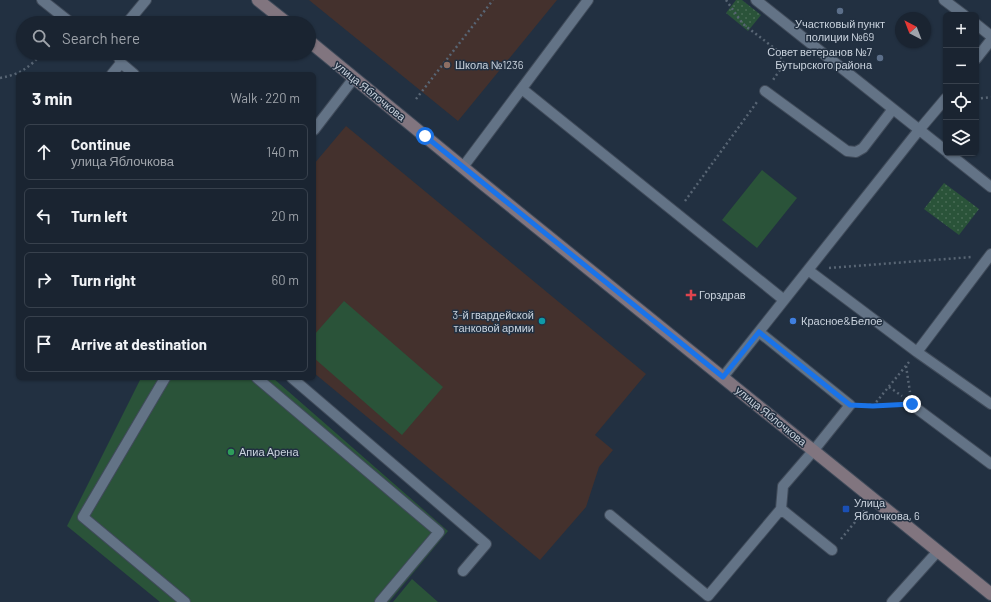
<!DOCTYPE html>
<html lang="en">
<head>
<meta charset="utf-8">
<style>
  :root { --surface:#1a2431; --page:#27303d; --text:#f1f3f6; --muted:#9fa4ab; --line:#38414d }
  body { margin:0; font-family:Barlow,sans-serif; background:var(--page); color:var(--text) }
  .controls { position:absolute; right:12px; top:12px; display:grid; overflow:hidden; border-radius:6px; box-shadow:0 1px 3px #0004 }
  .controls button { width:36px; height:36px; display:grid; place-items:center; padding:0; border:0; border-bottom:1px solid var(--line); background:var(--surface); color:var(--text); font:20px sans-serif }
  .compass { position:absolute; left:895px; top:12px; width:36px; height:36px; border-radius:50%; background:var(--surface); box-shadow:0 1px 3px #0004; rotate:318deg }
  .stop { position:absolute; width:12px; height:12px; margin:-9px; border:3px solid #1a73e8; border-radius:50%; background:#fff }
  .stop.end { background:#1a73e8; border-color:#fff; box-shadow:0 1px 4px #0008 }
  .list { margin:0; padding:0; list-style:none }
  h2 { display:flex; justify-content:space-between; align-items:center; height:52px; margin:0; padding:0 16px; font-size:17px }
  h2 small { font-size:13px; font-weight:400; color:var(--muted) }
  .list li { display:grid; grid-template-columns:26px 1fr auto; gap:12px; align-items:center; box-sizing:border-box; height:56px; margin:0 8px 8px; padding:0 8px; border:1px solid var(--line); border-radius:6px }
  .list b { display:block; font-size:15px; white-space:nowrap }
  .list p { margin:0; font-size:13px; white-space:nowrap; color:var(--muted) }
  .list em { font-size:13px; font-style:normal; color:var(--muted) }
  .icon { flex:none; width:22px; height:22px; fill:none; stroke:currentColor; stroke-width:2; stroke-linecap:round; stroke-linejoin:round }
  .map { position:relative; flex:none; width:991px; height:602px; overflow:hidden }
  .search { position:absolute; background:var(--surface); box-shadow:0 1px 3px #0004; left:16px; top:16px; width:300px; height:44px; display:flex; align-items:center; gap:10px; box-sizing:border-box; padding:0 14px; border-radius:22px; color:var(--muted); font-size:15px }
  .panel { position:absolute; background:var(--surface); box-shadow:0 1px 3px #0004; left:16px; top:72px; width:300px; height:308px; border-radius:6px }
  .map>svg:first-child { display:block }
</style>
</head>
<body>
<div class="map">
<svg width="991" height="602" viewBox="0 0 991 602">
  <defs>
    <pattern id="park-dots" width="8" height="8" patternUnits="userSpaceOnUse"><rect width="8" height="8" fill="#2a5339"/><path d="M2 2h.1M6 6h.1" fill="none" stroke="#486b55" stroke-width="1.8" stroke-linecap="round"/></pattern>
  </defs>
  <rect width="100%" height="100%" fill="#223041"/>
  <!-- education -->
  <path fill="#44312d" d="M309,0H557L458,121Z
    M346,126L646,374L595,435L613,450L599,467L586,507L540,560L314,373V164Z"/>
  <!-- grass -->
  <path fill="#2a5339" d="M762,170L797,198L757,248L722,220Z
    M344,301L443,387L402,435L314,358V335Z
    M141,378H273L448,531L389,602H160L67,526Z
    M412,579L438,602H393Z"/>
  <!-- park -->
  <path fill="url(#park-dots)" d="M736,0H742L761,15L748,31L726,13Z
    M944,183L979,209L959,235L924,209Z"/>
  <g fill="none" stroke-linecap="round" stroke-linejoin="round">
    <!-- lane casing -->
    <g stroke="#404b5a" stroke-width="12">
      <path id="lane" d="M42,0L71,23
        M756,0L946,151
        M944,0L964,15
        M127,23L146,0
        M976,24L991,36
        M117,53L121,63L134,74
        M976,59L991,40
        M112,74L121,63
        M522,89L784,300
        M765,91L847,151L856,152L863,148L893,109
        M314,130L354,78
        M948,153L991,187
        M463,167L588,0
        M808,270L917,352L991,404
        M917,352L991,254
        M723,377L919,130L946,98
        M165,378L83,517L185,602
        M257,378L439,532L380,602
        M292,378L486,544L463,571
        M912,405L991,464
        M781,509L832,550
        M610,515L708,596L781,509L783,486L814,450L850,405L759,332
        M892,602L938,551"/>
    </g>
    <!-- secondary casing -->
    <g stroke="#404b5a" stroke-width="14">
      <path id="secondary" d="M258,0L287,23
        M309,41L482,183L991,594"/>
    </g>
    <!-- path -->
    <path stroke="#586574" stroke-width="2.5" stroke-dasharray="2 3" stroke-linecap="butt" d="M726,0L743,24L778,51L784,64L773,80
      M0,78C21,74 28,68 43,53
      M416,99L493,0
      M976,99L991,97
      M685,201L757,102
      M829,268L972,257
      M906,366L910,392
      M889,387L902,396
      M864,405H899
      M873,406L909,362
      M841,539L865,510"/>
    <!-- lane -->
    <use href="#lane" stroke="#637386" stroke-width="10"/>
    <!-- secondary -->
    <use href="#secondary" stroke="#81757f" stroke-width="12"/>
  </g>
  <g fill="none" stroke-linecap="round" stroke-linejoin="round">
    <!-- route -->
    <path stroke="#1a73e8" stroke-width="5" d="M425,136L723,377L759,332L850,405L873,406L912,404"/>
  </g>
  <!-- markers -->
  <g fill="#5c6f8a" stroke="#223041" stroke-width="1.5">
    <circle cx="840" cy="11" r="4"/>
    <circle cx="880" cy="58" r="4"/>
  </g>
  <circle fill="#8d6e63" stroke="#223041" stroke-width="1.5" cx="447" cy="65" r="4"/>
  <path fill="#e0444e" stroke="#223041" stroke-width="1.5" d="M689 289h4v4h4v4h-4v4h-4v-4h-4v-4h4z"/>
  <circle fill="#0f9aa8" stroke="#223041" stroke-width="1.5" cx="542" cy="321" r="4"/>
  <circle fill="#3f7fe0" stroke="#223041" stroke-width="1.5" cx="793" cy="321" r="4"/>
  <circle fill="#2e9e5b" stroke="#223041" stroke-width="1.5" cx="231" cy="452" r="4"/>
  <rect fill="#1a4fb4" stroke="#223041" stroke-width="1.5" x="842" y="505" width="8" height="8" rx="2"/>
  <g text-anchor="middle" stroke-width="3" stroke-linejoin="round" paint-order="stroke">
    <!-- poi labels -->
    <g font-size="11" fill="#c9d2dd" stroke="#223041" text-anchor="start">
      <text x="840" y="28" text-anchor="middle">Участковый пункт<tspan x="840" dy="13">полиции №69</tspan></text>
      <text x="872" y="56" text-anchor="end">Совет ветеранов №7<tspan x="872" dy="13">Бутырского района</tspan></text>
      <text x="455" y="69">Школа №1236</text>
      <text x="699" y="299">Горздрав</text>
      <text x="534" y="319" text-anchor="end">3-й гвардейской<tspan x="534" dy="13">танковой армии</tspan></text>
      <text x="801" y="325">Красное&amp;Белое</text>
      <text x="239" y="456">Апиа Арена</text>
      <text x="854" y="507">Улица<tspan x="854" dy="13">Яблочкова, 6</tspan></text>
    </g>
    <!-- street labels -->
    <g font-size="11" fill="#c9d2dd" stroke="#223041">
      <text transform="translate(370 91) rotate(39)" y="4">улица Яблочкова</text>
      <text transform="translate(771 416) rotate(39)" y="4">улица Яблочкова</text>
    </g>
  </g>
</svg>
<div class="controls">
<button>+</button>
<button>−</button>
<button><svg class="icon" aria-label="locate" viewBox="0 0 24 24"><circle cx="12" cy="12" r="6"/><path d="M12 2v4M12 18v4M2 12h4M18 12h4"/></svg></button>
<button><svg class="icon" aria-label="layers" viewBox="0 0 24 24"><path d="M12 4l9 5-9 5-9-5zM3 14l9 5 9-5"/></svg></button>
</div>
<svg class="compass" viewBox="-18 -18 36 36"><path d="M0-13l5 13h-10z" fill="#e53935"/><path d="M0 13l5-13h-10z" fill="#9fa4ab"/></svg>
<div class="stop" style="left:425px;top:136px"></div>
<div class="stop end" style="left:912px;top:404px"></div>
<div class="search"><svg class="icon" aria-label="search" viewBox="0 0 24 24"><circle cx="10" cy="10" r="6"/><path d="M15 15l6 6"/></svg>Search here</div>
<section class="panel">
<h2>3 min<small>Walk · 220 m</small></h2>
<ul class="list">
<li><svg class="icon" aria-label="ahead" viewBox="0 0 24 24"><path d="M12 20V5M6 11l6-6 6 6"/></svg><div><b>Continue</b><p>улица Яблочкова</p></div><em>140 m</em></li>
<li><svg class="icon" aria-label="left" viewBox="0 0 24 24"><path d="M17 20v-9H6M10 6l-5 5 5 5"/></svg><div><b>Turn left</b></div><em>20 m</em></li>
<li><svg class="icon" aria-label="right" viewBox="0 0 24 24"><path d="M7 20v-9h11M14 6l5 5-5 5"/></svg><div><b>Turn right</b></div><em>60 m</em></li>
<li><svg class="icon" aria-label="arrive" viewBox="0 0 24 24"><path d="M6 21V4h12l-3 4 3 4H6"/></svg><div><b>Arrive at destination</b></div></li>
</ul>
</section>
</div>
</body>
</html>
